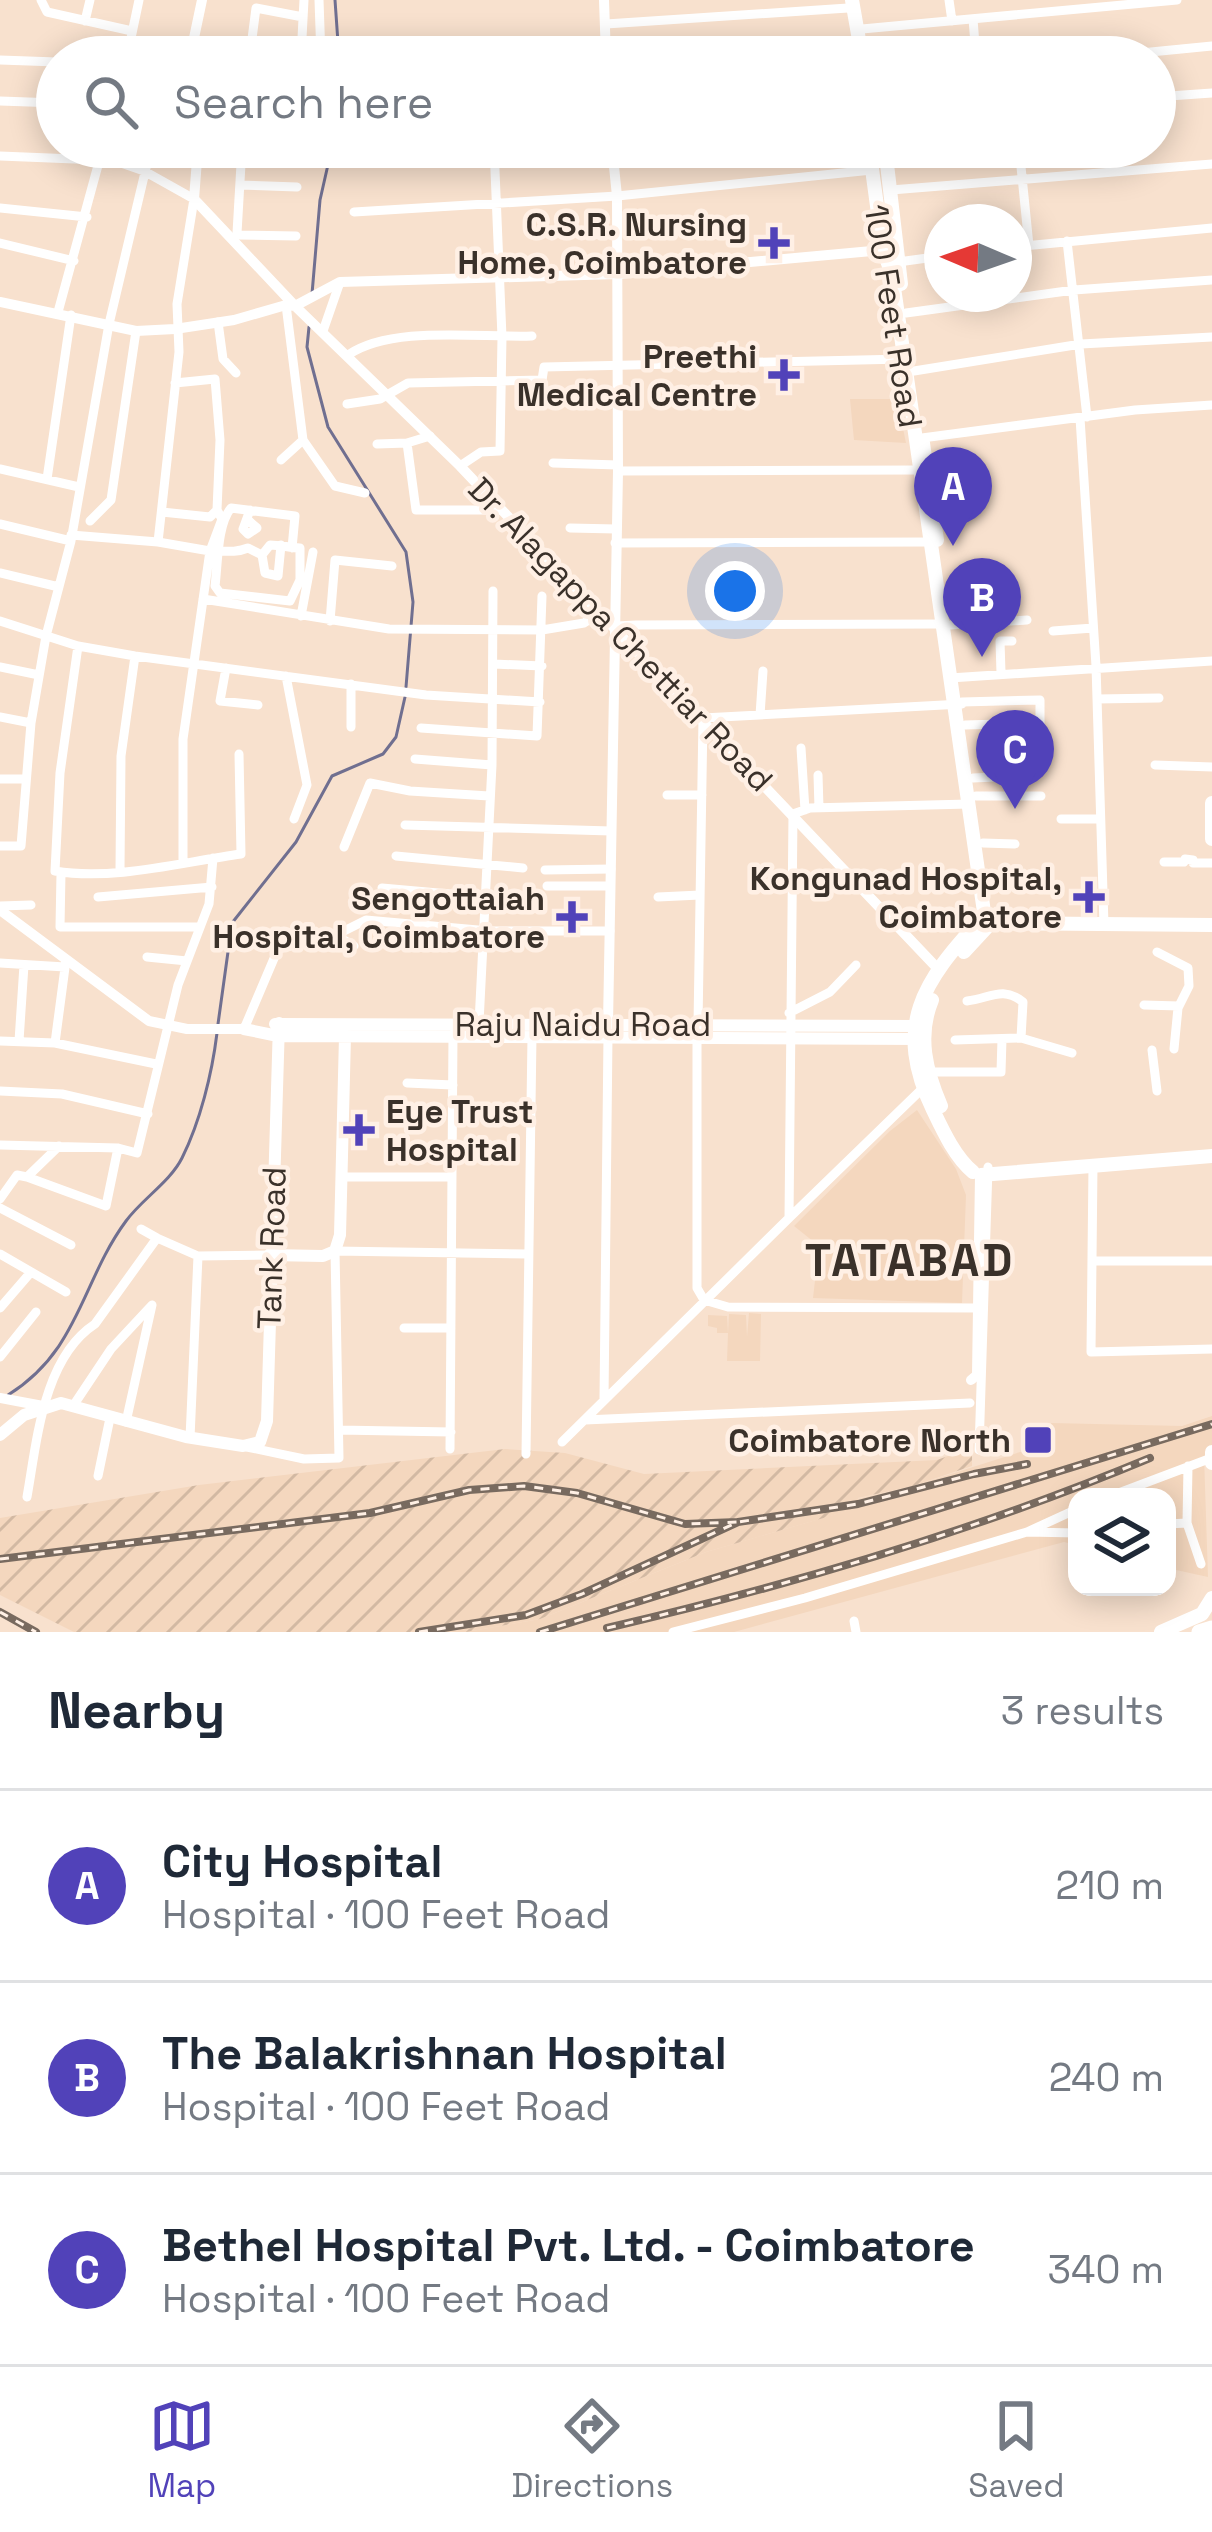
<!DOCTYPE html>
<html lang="en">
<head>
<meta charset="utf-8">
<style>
  :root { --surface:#fff; --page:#f6f6f7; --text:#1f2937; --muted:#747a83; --line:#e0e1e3; --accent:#5142b9 }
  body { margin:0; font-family:"Space Grotesk",sans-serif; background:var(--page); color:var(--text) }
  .controls { position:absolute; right:36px; bottom:36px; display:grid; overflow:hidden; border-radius:24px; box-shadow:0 6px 30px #0003 }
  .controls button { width:108px; height:108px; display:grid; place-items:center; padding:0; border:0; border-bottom:3px solid var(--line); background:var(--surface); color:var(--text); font:60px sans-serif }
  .compass { position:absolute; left:924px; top:204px; width:108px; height:108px; border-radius:50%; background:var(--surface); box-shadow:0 6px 30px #0003; rotate:272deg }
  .you { position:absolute; left:735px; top:591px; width:42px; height:42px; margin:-30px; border:9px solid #fff; border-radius:50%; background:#1a73e8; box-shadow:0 0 0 18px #1a73e833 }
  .badge { display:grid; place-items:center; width:78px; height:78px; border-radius:50%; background:var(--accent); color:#fff; font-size:39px; font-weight:700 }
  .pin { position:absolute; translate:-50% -99px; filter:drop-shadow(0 3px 6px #0008) }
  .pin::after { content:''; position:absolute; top:63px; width:42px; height:36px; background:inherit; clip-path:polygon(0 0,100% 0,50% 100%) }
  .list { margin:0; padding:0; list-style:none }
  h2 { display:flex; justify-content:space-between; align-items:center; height:156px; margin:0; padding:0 48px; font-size:51px }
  h2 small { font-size:39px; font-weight:400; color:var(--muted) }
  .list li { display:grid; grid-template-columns:78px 1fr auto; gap:36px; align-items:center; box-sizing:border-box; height:192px; padding:0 48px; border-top:3px solid var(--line) }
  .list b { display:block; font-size:45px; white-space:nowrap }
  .list p { margin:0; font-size:39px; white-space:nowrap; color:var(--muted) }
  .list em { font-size:39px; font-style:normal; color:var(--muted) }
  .icon { flex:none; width:66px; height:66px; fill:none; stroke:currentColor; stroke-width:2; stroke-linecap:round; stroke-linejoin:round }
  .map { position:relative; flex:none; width:1212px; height:1632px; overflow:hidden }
  .search { position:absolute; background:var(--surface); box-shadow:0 6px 30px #0003; left:36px; right:36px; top:36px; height:132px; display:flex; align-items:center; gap:30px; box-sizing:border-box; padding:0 42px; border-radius:66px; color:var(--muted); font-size:45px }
  .sheet { height:732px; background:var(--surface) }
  nav { display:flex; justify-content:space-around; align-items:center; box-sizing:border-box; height:168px; border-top:3px solid var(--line); background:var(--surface); font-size:33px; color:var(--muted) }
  nav a { display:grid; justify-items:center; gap:6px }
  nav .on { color:var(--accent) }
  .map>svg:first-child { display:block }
</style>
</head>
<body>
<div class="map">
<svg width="1212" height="1632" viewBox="0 0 1212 1632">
  <defs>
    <pattern id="industrial-furrows" width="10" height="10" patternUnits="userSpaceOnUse" patternTransform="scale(3)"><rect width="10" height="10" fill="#f4d7be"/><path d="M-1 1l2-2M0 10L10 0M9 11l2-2" fill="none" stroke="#d2b9a3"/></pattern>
  </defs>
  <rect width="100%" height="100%" fill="#f8e1ce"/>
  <!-- built -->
  <path fill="#f4d7be" d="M850,399H897L906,443L854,440Z
    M917,1110L956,1169L966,1195L962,1303L813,1298L819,1246L794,1226L890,1131Z
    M749,1313L761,1314L760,1361H727L728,1333H717V1328L708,1326V1315L727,1316L728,1333L729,1314L746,1315L747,1337Z
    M1212,1416V1452L1204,1456L1208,1577L1167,1568V1497H1077V1545L1064,1542L734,1632H466L540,1619L706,1552L857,1508V1499L913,1486L1055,1441L1051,1423L1182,1426Z"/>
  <!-- industrial -->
  <path fill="url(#industrial-furrows)" d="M505,1449L565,1453L644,1474L937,1460L967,1449L972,1454V1466L913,1486L858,1498V1508L706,1552L540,1619L466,1632H74L0,1595V1518L199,1485Z"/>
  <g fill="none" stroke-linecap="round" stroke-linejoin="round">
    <!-- stream -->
    <path stroke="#706f90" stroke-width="3" d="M335,0L339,57
      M312,294L320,200L332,147
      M309,327L307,347L328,427L406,552L413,602L406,687
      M218,1024L232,923L296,842L332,776L383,754L396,737L405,697
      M8,1395C80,1350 81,1282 126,1221C142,1199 170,1182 182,1158C200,1122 212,1074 217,1033"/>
    <!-- minor -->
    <path stroke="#fff" stroke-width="9" d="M41,0L47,12L132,31
      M319,0L321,57
      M949,0L952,21
      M973,19L976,57
      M85,21L90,0
      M606,24L848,8
      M862,29L1177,0
      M250,54L256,8L303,17
      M250,55L274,57
      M127,57L139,0
      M301,57L304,0
      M1100,57L1212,46
      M0,60L57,62
      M1155,97L1212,93
      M0,101L57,103
      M1019,147L1029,246
      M242,150L343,153L428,147
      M0,156L99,160
      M101,156L144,171L194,199L177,304L179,352L158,542L210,551L183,739V862
      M240,185L297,187
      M891,190L1212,164
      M0,208L87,217
      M354,212L617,196L872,170
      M237,233L242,147
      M237,235L296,236
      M1067,241L1087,417
      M0,243L74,261
      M1014,247L1212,228
      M898,262L942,256
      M286,305L303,440L335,486L365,493
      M58,312L103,147
      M906,313L1074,290L1212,280
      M218,322L223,359L236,373
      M323,331L340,282
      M348,355C392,325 478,338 532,336
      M914,371L1081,344L1212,337
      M175,383L215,379L220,440L217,510L222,519L210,551C224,551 236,553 248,548L262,555L270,545C281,545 290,548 300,548V580L290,601L220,593L215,586C218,563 217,525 231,508L295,516L292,548
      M347,404L380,399L408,383L542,380L544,367L904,359
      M1080,418L1096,666L1104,925
      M922,438L1135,410L1212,405
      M407,443L416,510H501
      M377,444L407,443L430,436
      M281,460L303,440
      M553,463L618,465
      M460,466L481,452L500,451L502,337L494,147
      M0,469L79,487
      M618,471L917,470
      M47,479L71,315
      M162,512L210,517L217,510
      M90,521L111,500L136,331
      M249,521L257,528L248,534L243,529L250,510
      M0,524L71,541
      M570,528L616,529
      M71,535L158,542
      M615,543L929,542
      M262,555L265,573L278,576L281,545
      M0,573L59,587
      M203,599L389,629L542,630L584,623L598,614
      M301,616L313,552
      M0,621L78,646L135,656L426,695L540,702
      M330,621L335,560L392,566
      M950,625L1027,620
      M617,631V626L636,625L942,624
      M1053,631L1093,628
      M78,646L60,773L55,871C113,881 182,862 241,854L239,754
      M494,664L542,666
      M0,667L39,675
      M226,668L220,701L258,705
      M1001,673L1000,641H1012
      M286,676L307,785L294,819
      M950,678L1212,661
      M351,684V727
      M1097,699L1159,698
      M962,702L1040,700V723L965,725
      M760,715L763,671
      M0,717L31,723
      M421,728L537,736L542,596
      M801,748L805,810
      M415,759L492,765
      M1155,765L1212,767
      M818,775L819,808
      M973,778L1019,776
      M0,779H26
      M667,795H702
      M976,796H1041
      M1061,819H1100
      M405,825L611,831
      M983,843L1015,844
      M0,846H21L31,723L46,636L71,541L109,324L151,147
      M344,847L370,783L410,791L489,796
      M396,856L523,868
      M1164,862H1184L1185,859L1193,860V863H1212
      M120,870L121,756L135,656
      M545,870L611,869
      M61,873L60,927H199
      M547,886H610
      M382,888L483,897
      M98,897L212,887
      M658,897L700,895
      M0,906L31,905
      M336,935L354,946
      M1157,952L1188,968L1189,986L1178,1008L1174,1049
      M147,957L187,961
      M0,963L65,967
      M967,1001C989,999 1002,985 1023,1002L1021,1038
      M1144,1005L1179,1006
      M789,1013L830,992L856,965
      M479,1023L492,765L493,591
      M698,1024L703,718L962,704
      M244,1029L278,949L336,935L366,920L489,931H610
      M697,1037V1288L704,1300L728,1307L979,1308
      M955,1040L1021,1038L1072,1053
      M0,1041L55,1043L156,1064
      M19,1041L24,965
      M55,1043L66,960
      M1152,1050L1157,1091
      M929,1072H1001L1002,1039
      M407,1083L453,1085
      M0,1091L62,1094L148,1114
      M0,1145L118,1148L137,1153L178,985L209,904L213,858
      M1093,1165L1091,1352L1212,1349
      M27,1177L106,1206L118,1148
      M341,1177H451
      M0,1199L17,1175L27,1177L59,1146
      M0,1208L71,1245
      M789,1218L923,1088
      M157,1238L198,1256
      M0,1254L66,1292
      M1092,1261H1212
      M0,1308L31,1272
      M404,1328H451
      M0,1357L36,1312
      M604,1399L608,1036
      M73,1406L111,1349L152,1305
      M585,1420L970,1403
      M126,1422L152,1305
      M339,1430L451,1432
      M190,1438L198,1256L269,1255
      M562,1442L789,1218L793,814L810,808L969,804
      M247,1447L304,1459L339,1458L335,1251L528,1254
      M450,1449L453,1034
      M979,1450L988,1167
      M526,1454L532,1036
      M98,1476L110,1418
      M27,1497C37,1441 43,1358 95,1324L157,1238L141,1229
      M1108,1497L1206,1460
      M1187,1523L1188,1466
      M1167,1524L1187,1523L1201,1564
      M1027,1532L1077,1533
      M854,1621L856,1632
      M673,1632L805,1598L1027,1532L1077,1509"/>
    <!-- tertiary -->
    <path stroke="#fff" stroke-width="10" d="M604,0L606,57
      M190,57L202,0
      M198,147L194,199L295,306L460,466L939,970
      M0,302L136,331L175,329L234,320L286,305L295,306L340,282L618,274L883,250
      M0,910L149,1021L187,1029H244
      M608,1024L618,471L617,196L612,147
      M971,1380L977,1375L980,1175
      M0,1398L43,1406"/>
    <!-- secondary -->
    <path stroke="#fff" stroke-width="12" d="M275,1024L920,1026
      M244,1029L278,1036L922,1039
      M269,1255L323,1256L335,1251L340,1235L345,1036
      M0,1435L24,1415L61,1403L186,1437L243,1446L260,1442L267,1421L279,1023"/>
    <!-- primary -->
    <path stroke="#fff" stroke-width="14" d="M852,0L862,57
      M869,147L883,250L892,274L898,315L984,912
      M885,147L901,284
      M923,443L937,540
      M1212,803V839
      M993,923L1212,925
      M964,952L989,925
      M932,1000C917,1036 926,1071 941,1106
      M973,1172C955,1157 943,1131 933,1110C893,1026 922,982 981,919
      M981,1175L1212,1156
      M1212,1452V1463
      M1161,1632L1202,1614L1212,1598"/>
    <!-- trunk -->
    <path stroke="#fff" stroke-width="15" d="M1199,1632L1212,1628"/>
    <!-- rail casing -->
    <g stroke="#786a5f" stroke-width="8">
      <path id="rail" d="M0,1559L370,1513L469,1490L524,1486L577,1493L685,1524L738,1522
        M0,1612L36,1632
        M607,1628C792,1585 975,1531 1150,1458
        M419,1632L526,1615L582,1594L738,1522L858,1504L974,1474L1027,1464
        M540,1632L1212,1424"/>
    </g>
    <!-- rail -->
    <use href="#rail" stroke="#fff0e5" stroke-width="3" stroke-dasharray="9" stroke-linecap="butt"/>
  </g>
  <!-- markers -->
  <g fill="#5142b9" stroke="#fff0e5" stroke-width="4.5">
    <path d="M768 225h12v12h12v12h-12v12h-12v-12h-12v-12h12z"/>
    <path d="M778 357h12v12h12v12h-12v12h-12v-12h-12v-12h12z"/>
    <path d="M1083 879h12v12h12v12h-12v12h-12v-12h-12v-12h12z"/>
    <path d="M566 899h12v12h12v12h-12v12h-12v-12h-12v-12h12z"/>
    <path d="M353 1112h12v12h12v12h-12v12h-12v-12h-12v-12h12z"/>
    <rect x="1023" y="1425" width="30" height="30" rx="6"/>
  </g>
  <g text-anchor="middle" stroke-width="9" stroke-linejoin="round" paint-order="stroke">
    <!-- poi labels -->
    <g font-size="33" font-weight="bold" fill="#3a312a" stroke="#fff0e5" text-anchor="end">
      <text x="747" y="236">C.S.R. Nursing<tspan x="747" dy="38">Home, Coimbatore</tspan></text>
      <text x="757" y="368">Preethi<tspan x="757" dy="38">Medical Centre</tspan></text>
      <text x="1062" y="890">Kongunad Hospital,<tspan x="1062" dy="38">Coimbatore</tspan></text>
      <text x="545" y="910">Sengottaiah<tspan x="545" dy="38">Hospital, Coimbatore</tspan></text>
      <text x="386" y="1123" text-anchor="start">Eye Trust<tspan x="386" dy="38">Hospital</tspan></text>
      <text x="1011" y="1452">Coimbatore North</text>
    </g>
    <!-- street labels -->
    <g font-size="33" fill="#3a312a" stroke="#fff0e5">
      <text transform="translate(894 316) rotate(81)" y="12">100 Feet Road</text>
      <text transform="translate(621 634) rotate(46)" y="12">Dr. Alagappa Chettiar Road</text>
      <text x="583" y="1036">Raju Naidu Road</text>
      <text transform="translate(271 1248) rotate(-88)" y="12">Tank Road</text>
    </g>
    <!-- district labels -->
    <g font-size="45" font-weight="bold" letter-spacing="3" fill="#3a312a" stroke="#fff0e5">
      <text x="910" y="1276">TATABAD</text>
    </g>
  </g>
</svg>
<div class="controls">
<button><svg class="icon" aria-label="layers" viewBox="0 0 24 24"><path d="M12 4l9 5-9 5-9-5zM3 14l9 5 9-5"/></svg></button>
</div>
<svg class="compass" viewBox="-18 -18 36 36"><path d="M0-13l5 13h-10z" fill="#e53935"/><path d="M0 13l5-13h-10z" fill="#747a83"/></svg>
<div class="you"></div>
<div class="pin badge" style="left:953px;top:546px">A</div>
<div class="pin badge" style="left:982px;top:657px">B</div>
<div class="pin badge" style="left:1015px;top:809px">C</div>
<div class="search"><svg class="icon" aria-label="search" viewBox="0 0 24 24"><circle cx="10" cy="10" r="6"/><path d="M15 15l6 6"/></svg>Search here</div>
</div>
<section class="sheet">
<h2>Nearby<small>3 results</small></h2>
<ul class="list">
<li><span class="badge">A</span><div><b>City Hospital</b><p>Hospital · 100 Feet Road</p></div><em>210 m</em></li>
<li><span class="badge">B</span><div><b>The Balakrishnan Hospital</b><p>Hospital · 100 Feet Road</p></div><em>240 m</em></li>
<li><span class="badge">C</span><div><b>Bethel Hospital Pvt. Ltd. - Coimbatore</b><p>Hospital · 100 Feet Road</p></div><em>340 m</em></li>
</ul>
</section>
<nav>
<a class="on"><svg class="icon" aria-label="map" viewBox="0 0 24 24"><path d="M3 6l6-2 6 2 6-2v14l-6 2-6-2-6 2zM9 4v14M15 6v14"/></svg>Map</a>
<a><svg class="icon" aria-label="directions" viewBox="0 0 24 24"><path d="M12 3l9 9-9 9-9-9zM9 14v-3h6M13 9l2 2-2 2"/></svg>Directions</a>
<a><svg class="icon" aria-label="saved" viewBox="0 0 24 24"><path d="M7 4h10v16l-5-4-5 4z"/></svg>Saved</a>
</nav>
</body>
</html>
